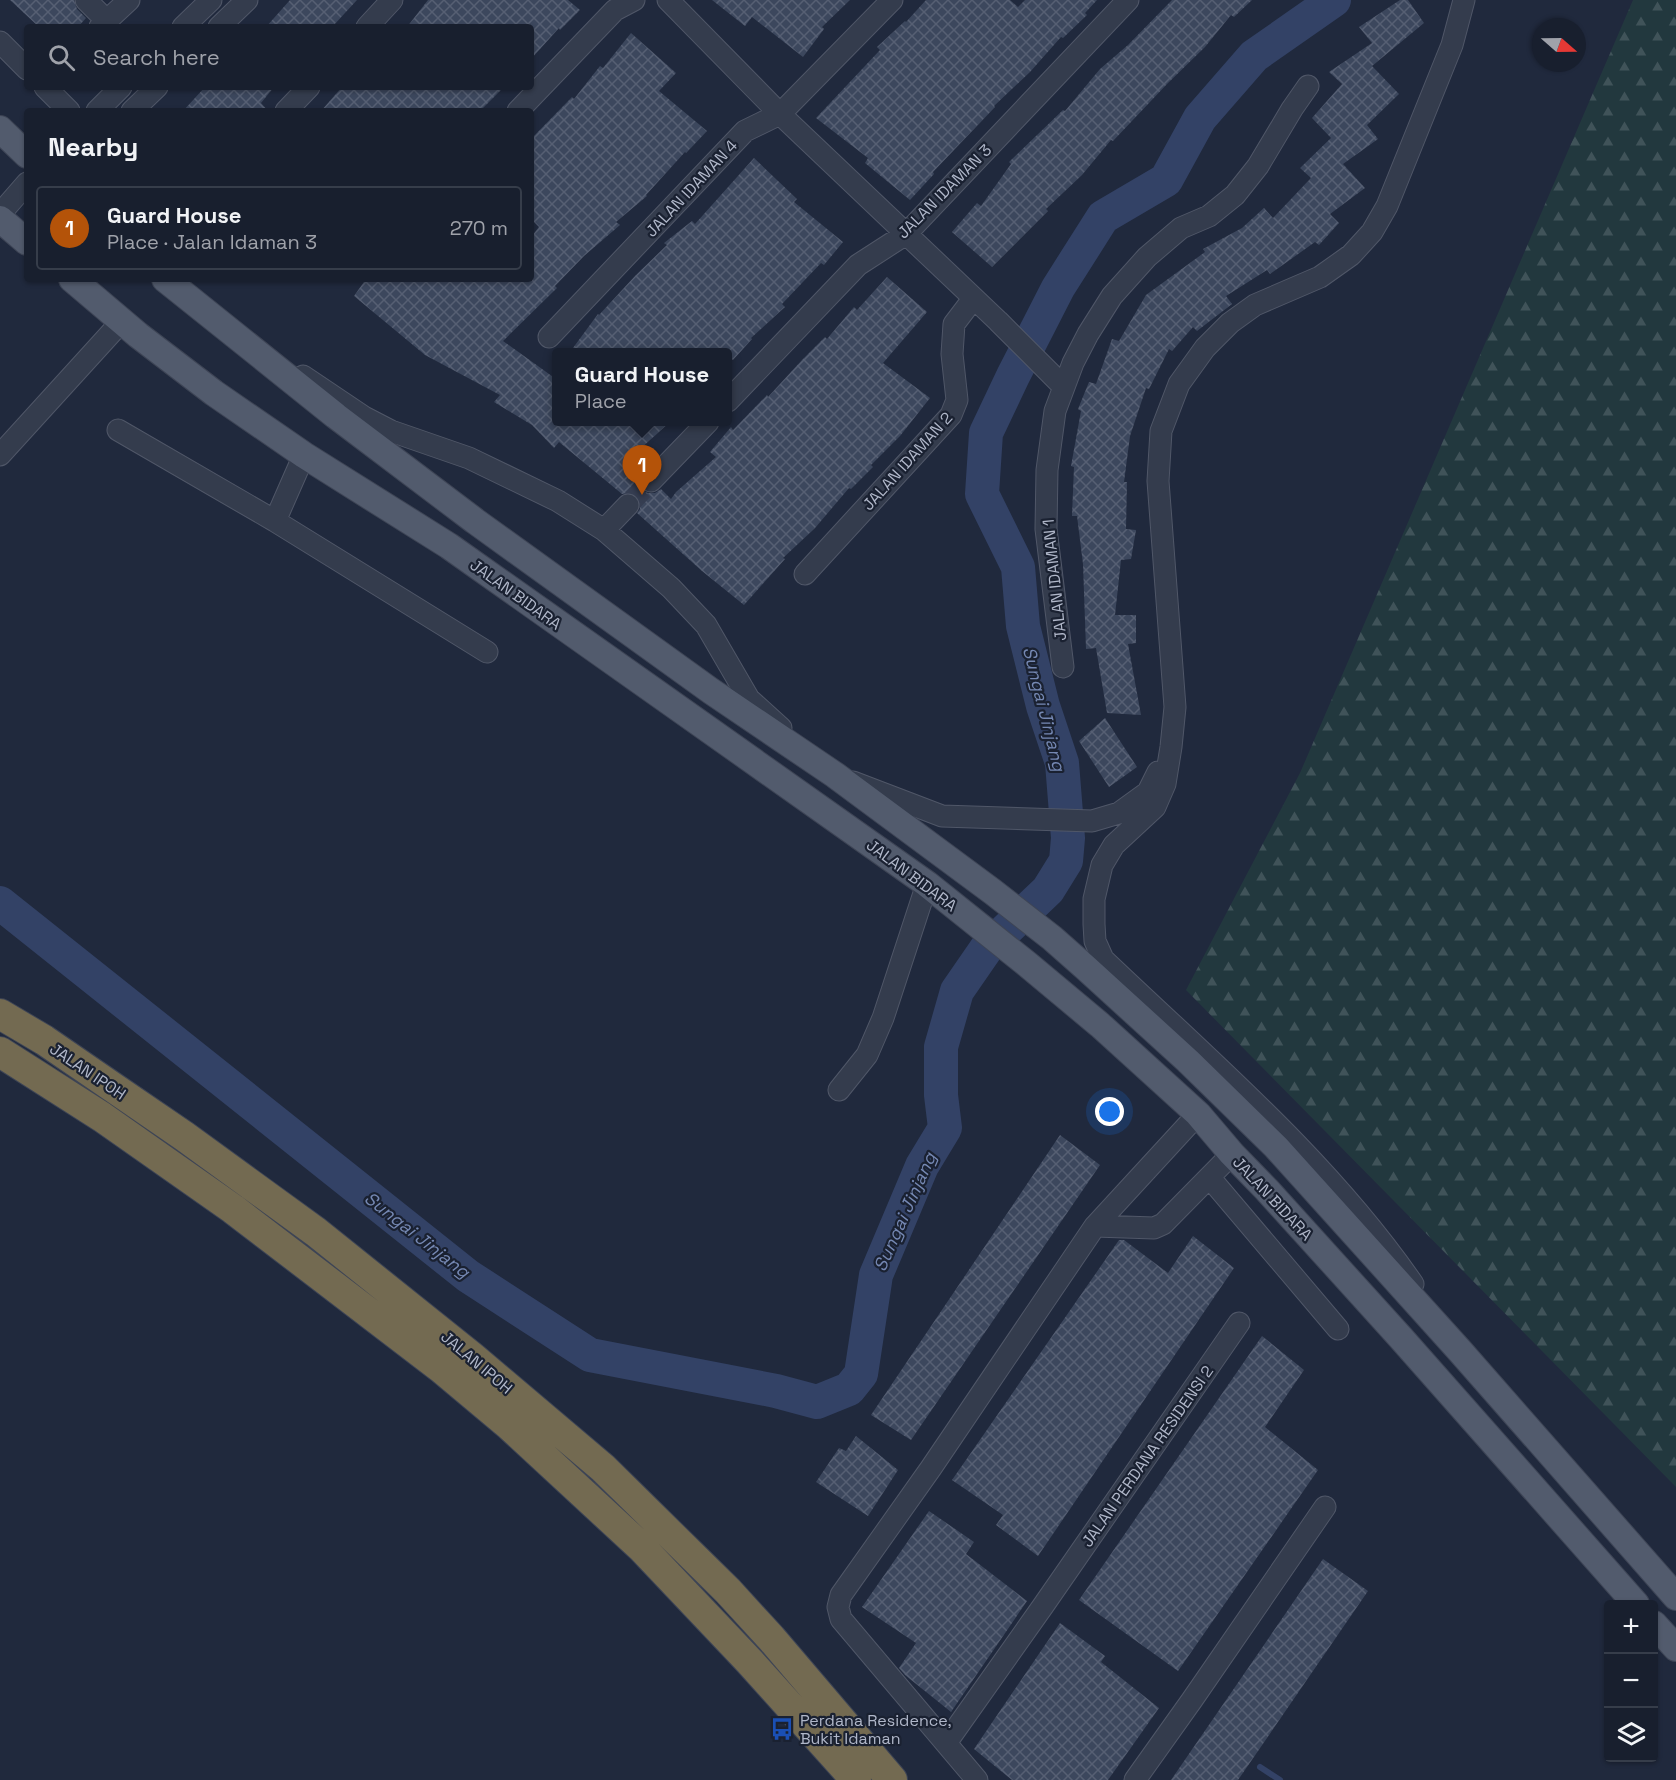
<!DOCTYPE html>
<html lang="en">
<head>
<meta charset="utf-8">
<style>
  :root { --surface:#181f2e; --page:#212736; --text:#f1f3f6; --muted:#9fa2aa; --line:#363d4a; --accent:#b45309 }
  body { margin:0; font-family:"Space Grotesk",sans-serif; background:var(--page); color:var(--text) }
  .controls { position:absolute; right:18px; bottom:18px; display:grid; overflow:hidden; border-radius:6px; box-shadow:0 2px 4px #0004 }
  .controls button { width:54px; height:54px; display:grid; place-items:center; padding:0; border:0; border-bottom:2px solid var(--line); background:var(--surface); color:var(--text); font:30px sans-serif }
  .compass { position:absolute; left:1532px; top:18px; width:54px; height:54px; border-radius:50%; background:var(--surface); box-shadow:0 2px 4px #0004; rotate:110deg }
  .you { position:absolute; left:1110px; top:1112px; width:21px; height:21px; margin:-15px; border:4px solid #fff; border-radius:50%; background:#1a73e8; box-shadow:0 0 0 9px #1a73e833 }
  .badge { display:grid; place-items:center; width:39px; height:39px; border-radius:50%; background:var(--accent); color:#fff; font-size:20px; font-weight:700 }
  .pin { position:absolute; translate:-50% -50px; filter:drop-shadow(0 2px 3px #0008) }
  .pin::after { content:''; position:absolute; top:32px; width:21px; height:18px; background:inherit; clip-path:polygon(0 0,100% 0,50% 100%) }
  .popup { position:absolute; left:552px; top:348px; width:180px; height:78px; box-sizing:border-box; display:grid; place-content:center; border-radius:6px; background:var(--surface); filter:drop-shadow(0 2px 4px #0005); font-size:20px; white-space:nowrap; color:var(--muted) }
  .popup b { font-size:22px; color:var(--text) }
  .popup::after { content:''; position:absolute; left:50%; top:100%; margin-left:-12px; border:12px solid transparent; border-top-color:var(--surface) }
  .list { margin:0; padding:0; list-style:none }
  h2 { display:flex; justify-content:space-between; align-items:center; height:78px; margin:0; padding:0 24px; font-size:26px }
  h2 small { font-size:20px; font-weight:400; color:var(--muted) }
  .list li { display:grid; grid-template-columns:39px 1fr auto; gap:18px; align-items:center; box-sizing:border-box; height:84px; margin:0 12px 12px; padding:0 12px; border:2px solid var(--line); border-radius:6px }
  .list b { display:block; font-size:22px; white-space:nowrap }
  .list p { margin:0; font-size:20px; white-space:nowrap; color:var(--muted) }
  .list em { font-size:20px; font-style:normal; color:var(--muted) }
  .icon { flex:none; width:33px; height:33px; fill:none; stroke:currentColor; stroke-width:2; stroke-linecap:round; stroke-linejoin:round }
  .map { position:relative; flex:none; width:1676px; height:1780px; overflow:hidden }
  .search { position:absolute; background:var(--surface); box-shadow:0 2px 4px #0004; left:24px; top:24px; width:510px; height:66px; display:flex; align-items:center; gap:15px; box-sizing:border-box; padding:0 21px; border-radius:6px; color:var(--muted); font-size:22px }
  .panel { position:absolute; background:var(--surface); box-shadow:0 2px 4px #0004; left:24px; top:108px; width:510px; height:174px; border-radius:6px }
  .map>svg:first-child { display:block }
</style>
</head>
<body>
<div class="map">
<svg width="1676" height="1780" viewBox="0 0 1676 1780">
  <defs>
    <pattern id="forest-firs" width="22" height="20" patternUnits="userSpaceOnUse" patternTransform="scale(1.5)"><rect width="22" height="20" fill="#22383e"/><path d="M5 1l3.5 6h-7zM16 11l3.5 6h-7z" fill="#405359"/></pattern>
    <pattern id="building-cross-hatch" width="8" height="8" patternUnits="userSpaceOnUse" patternTransform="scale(1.5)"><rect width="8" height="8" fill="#3c475d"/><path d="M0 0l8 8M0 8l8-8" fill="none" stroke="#565f73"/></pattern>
  </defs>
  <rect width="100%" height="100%" fill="#20293d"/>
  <!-- forest -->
  <path fill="url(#forest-firs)" d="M1633,0H1676V1487L1186,990L1300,773Z"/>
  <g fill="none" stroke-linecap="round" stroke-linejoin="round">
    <!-- stream -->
    <path stroke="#334266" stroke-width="6" d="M1260,1767L1280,1780"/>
    <!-- river -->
    <path stroke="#334266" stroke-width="34" d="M0,903L468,1276L590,1355L776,1391L817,1402L849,1389L861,1374L876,1275L922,1166L945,1128L941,1095V1047L957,991L986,949L1048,890L1066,861L1068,838L1062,763L1043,706L1023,626L1018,567L982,494L986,433L1013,376L1058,288L1103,217L1166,180L1200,118L1254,56L1334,0"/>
  </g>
  <!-- building -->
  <path fill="url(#building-cross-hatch)" d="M10,0H74L77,9L86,18L78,27H39Z
    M290,0H357L332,27H266Z
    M428,0H568L580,10L560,30L559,28L531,59V27H407Z
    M712,0H850L822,27L824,29L803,57L752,17L745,26Z
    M926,0H1010L1018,7L1025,0H1097L1085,13L1087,15L1063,38L1061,37L1030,72L994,106L995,107L933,172L934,174L910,200L865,163L868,158L816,118L880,50L877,47L905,21L906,22Z
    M1172,0H1252L1234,17L1231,15L1205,47L1167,84L1113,141L1111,140L1082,175L1046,209L1048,211L992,267L952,232L977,203L981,206L1011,164L1009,162L1063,110L1065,111L1100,69L1128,45Z
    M1400,0H1408L1424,23L1372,66L1399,94L1367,125L1378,139L1343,164L1365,188L1330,214L1339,223L1319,245L1315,242L1270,274L1267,270L1226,296L1232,304L1197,331L1193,327L1172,351L1169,349L1149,389L1146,388L1130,436L1124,482H1127L1126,529L1136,530L1131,559L1121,560L1115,615H1136V643L1128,644L1141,715L1107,713L1096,648L1086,649L1083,564L1077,516H1072L1074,467L1071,466L1081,411L1078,409L1089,382L1096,384L1112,339L1119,341L1146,295L1205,252L1203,249L1242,228L1264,208L1273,218L1311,178L1300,168L1331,138L1312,118L1342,84L1329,72L1372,43L1359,27Z
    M631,33L676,73L659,91L707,131L686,153L685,152L646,195L647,196L616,222L620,225L584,256L555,286L557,288L503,341L556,379V422H670L629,459L642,472L639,478V485L642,490L648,493H655L661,489L671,499L676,492L716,457L710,452L731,427L733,430L767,395L768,397L802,360L825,337L827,339L854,307L857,310L887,277L927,312L883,363L930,398L900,436L871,465L873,467L851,489L849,488L815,528L783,558L785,559L744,605L702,571L637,513L640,509V502L636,495L630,493L622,494L559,442L554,448L532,425L494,402L500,395L425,355L354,296L366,279H531V237L539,227L531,219V139L572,97L574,99L600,66L603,68Z
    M205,87H274L261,103L268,111H183Z
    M342,87H504L480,111H321Z
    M754,158L797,199L794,202L843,242L824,265L821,263L782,304L785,307L751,338L752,339L733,360L728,356V352H570L598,314L599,315L635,276L667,245L664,243L692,221L695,224Z
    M1105,718L1137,767L1109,787L1079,741Z
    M1060,1135L1100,1165L911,1440L871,1415Z
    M1193,1236L1234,1268L1038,1556L996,1525L1003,1515L952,1480L1119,1240H1124L1168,1273Z
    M1262,1336L1304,1370L1265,1427L1318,1470L1178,1671L1079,1600Z
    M856,1436L898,1470L868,1516L816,1482L839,1448L846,1451Z
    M929,1511L974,1542L966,1554L1027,1601L951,1712L905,1675L899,1668L916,1643L862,1607Z
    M1323,1559L1368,1591L1247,1767L1238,1780H1171Z
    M1060,1623L1105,1656L1101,1662L1159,1708L1108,1780H1012L974,1749Z"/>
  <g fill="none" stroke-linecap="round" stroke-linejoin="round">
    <!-- minor-tunnel -->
    <path stroke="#363e52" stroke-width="21" stroke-dasharray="21 10" stroke-linecap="butt" d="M628,505L651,481"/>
    <!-- minor casing -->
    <g stroke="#505768" stroke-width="23">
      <path id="minor" d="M86,0L107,21
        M668,0L780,114L998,321L1064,387
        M100,27L129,0
        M183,27L211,0
        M219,27L247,0
        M367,27L392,0
        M0,42L27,69
        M45,87L69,111
        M97,111L121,87
        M132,111L157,87
        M286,111L309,87
        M518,111L615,10L634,0
        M0,214L27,183
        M549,337L745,131L780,114L892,0
        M303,376L364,417L391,431L469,458L558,501L604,530L671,588L706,625L749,699L781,728
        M728,401L858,265L906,234L1128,0
        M118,430L275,521L487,652
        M0,455L122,321
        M651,481L708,422
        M275,521L304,455
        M604,530L628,505
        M805,574L951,415L957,400L952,354L954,324L973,299
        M1063,667L1046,529L1047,470L1055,411L1073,363L1088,334L1112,296L1147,257L1181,228L1209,216L1235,195L1258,166L1292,109L1308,86
        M853,782L942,816L1092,821L1119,813L1148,792L1158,772
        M839,1090L867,1055L883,1018L927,884
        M1210,1178L1338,1329
        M1095,1226L1154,1228L1163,1224L1232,1154
        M1413,1284C1328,1161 1211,1062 1103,959L1095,941L1094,924V899L1102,865L1114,845L1155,807L1165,784L1171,747L1175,707L1158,481L1161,431L1179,384L1205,348L1230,323L1255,305L1320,277L1351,255L1372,232L1387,206L1452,45L1464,0
        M946,1743L1043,1606L1239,1323
        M977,1780L841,1619L838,1607L841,1595L931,1468L1095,1226L1198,1114
        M1135,1780L1192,1700L1325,1507"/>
    </g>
    <!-- major casing -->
    <g stroke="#3e4556" stroke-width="28">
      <path id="major" d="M0,129L27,155
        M0,219L27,242
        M72,279L138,335L214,393L304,455L449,546L927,884L1027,964L1100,1025L1198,1114L1232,1154L1267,1190L1401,1338L1636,1604
        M165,279L336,416L475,521L711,691L835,775L993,892L1052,938L1086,968L1188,1061L1276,1147L1460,1351L1676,1597
        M1654,1624L1676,1648"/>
    </g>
    <!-- highway casing -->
    <g stroke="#3d4455" stroke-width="32">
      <path id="highway" d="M0,1014L44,1040L111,1086L184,1136L316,1232L472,1357L603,1468L728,1591L771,1638L892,1780
        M0,1052L102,1117L233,1209L441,1368L509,1425L642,1548L750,1662L856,1780"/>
    </g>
    <!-- minor -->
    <use href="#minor" stroke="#343c4d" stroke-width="21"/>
    <!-- major -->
    <use href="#major" stroke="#525b6d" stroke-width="26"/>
    <!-- highway -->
    <use href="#highway" stroke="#736a51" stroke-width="30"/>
  </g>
  <!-- icons -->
  <defs>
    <g id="bus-bare" transform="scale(1.8)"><path d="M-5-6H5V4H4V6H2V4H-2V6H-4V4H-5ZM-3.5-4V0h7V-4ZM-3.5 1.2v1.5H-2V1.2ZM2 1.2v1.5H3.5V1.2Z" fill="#1a4fb4" stroke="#1a2131" stroke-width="2.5" paint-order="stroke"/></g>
  </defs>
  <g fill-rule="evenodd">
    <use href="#bus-bare" x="782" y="1729"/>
  </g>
  <g text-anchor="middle" stroke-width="4.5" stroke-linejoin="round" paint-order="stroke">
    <!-- street labels -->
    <g font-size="16" fill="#b0b7c9" stroke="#1a2131">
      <text transform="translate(691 188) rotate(-47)" y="6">JALAN IDAMAN 4</text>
      <text transform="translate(944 191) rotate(-45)" y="6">JALAN IDAMAN 3</text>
      <text transform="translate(907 461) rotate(-48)" y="6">JALAN IDAMAN 2</text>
      <text transform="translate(1054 580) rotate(-96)" y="6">JALAN IDAMAN 1</text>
      <text transform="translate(516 594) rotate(36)" y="6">JALAN BIDARA</text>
      <text transform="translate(912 875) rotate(37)" y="6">JALAN BIDARA</text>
      <text transform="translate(88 1071) rotate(34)" y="6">JALAN IPOH</text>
      <text transform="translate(1273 1198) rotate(47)" y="6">JALAN BIDARA</text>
      <text transform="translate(477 1362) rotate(40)" y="6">JALAN IPOH</text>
      <text transform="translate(1147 1456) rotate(-55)" y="6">JALAN PERDANA RESIDENSI 2</text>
    </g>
    <!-- poi labels -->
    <g font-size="16" fill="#b0b7c9" stroke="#1a2131" text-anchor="start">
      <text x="800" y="1726">Perdana Residence,<tspan x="800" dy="18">Bukit Idaman</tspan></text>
    </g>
    <!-- water labels -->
    <g font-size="18" font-style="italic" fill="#7588b3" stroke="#1a2131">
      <text transform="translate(1044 709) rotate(76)" y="6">Sungai Jinjang</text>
      <text transform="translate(905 1212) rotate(-66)" y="6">Sungai Jinjang</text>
      <text transform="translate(417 1235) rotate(38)" y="6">Sungai Jinjang</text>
    </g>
  </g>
</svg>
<div class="controls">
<button>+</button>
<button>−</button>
<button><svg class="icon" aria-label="layers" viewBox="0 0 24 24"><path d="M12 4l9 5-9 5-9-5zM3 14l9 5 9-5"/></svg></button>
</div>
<svg class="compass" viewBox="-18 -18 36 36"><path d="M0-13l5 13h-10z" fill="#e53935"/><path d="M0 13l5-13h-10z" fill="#9fa2aa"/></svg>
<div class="you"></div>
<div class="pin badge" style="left:642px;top:495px">1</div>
<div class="popup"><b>Guard House</b>Place</div>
<div class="search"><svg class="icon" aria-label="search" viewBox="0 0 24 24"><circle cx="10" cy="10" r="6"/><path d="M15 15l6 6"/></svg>Search here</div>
<section class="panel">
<h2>Nearby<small></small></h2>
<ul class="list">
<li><span class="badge">1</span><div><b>Guard House</b><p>Place · Jalan Idaman 3</p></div><em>270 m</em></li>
</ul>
</section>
</div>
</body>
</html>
